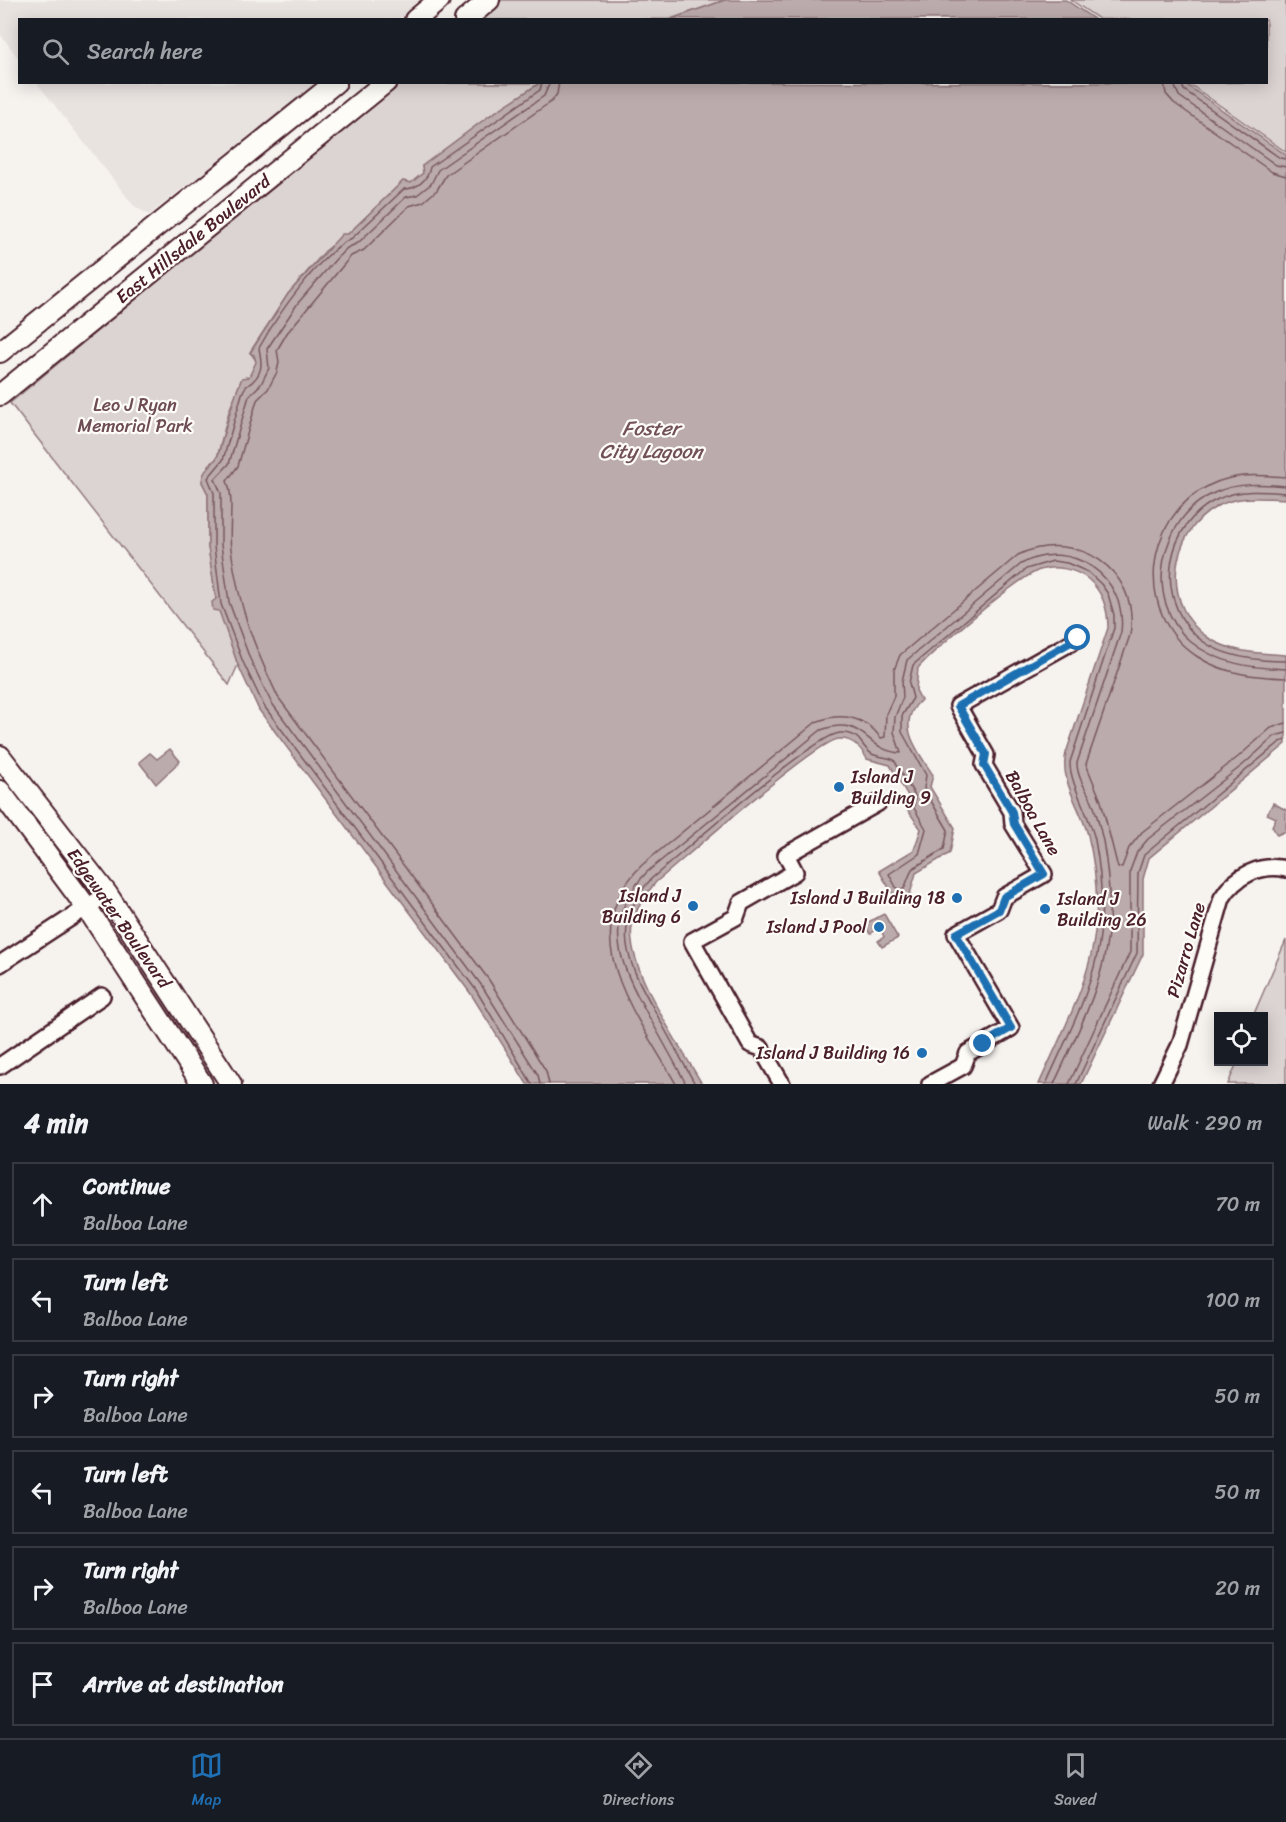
<!DOCTYPE html>
<html lang="en">
<head>
<meta charset="utf-8">
<style>
  :root { --surface:#171b24; --page:#20242c; --text:#f1f3f6; --muted:#9ea1a6; --line:#363941; --accent:#1f6fb2 }
  body { margin:0; font-family:Sriracha,sans-serif; background:var(--page); color:var(--text) }
  .controls { position:absolute; right:18px; bottom:18px; display:grid; overflow:hidden; border-radius:0px; box-shadow:0 3px 15px #0003 }
  .controls button { width:54px; height:54px; display:grid; place-items:center; padding:0; border:0; border-bottom:2px solid var(--line); background:var(--surface); color:var(--text); font:30px sans-serif }
  .stop { position:absolute; width:18px; height:18px; margin:-14px; border:4px solid #1f6fb2; border-radius:50%; background:#fff }
  .stop.end { background:#1f6fb2; border-color:#fff; box-shadow:0 2px 6px #0008 }
  .list { margin:0; padding:0; list-style:none }
  h2 { display:flex; justify-content:space-between; align-items:center; height:78px; margin:0; padding:0 24px; font-size:26px }
  h2 small { font-size:20px; font-weight:400; color:var(--muted) }
  .list li { display:grid; grid-template-columns:39px 1fr auto; gap:18px; align-items:center; box-sizing:border-box; height:84px; margin:0 12px 12px; padding:0 12px; border:2px solid var(--line); border-radius:0px }
  .list b { display:block; font-size:22px; white-space:nowrap }
  .list p { margin:0; font-size:20px; white-space:nowrap; color:var(--muted) }
  .list em { font-size:20px; font-style:normal; color:var(--muted) }
  .icon { flex:none; width:33px; height:33px; fill:none; stroke:currentColor; stroke-width:2; stroke-linecap:round; stroke-linejoin:round }
  .map { position:relative; flex:none; width:1286px; height:1084px; overflow:hidden }
  .search { position:absolute; background:var(--surface); box-shadow:0 3px 15px #0003; left:18px; right:18px; top:18px; height:66px; display:flex; align-items:center; gap:15px; box-sizing:border-box; padding:0 21px; border-radius:0px; color:var(--muted); font-size:22px }
  .sheet { height:654px; background:var(--surface) }
  nav { display:flex; justify-content:space-around; align-items:center; box-sizing:border-box; height:84px; border-top:2px solid var(--line); background:var(--surface); font-size:16px; color:var(--muted) }
  nav a { display:grid; justify-items:center; gap:3px }
  nav .on { color:var(--accent) }
  .map>svg:first-child { display:block }
</style>
</head>
<body>
<div class="map">
<svg width="1286" height="1084" viewBox="0 0 1286 1084">
  <rect width="100%" height="100%" fill="#f6f3ef"/>
  <filter id="ink" filterUnits="userSpaceOnUse"><feTurbulence type="fractalNoise" baseFrequency=".0167" numOctaves="2"/><feDisplacementMap in="SourceGraphic" scale="12" xChannelSelector="R" yChannelSelector="G"/><feConvolveMatrix kernelMatrix="1 2 1 2 8 2 1 2 1" color-interpolation-filters="sRGB"/></filter>
  <g filter="url(#ink)">
    <!-- built -->
    <path fill="#e9e3e0" d="M0,0H424L399,19L20,20L19,59L0,34Z
      M37,83H318L149,215L134,206Z"/>
    <!-- green -->
    <path fill="#dcd4d2" stroke="#937a7e" stroke-width="1.5" d="M502,0H725L671,19L478,20Z
      M1071,0H1286V152L1188,83L1266,82V20L1099,19Z
      M398,83H541L489,116L422,166L423,173L411,183L403,181L348,234L325,251L288,294L250,352L257,362L249,377L242,378L229,411L217,458L209,465L202,482L208,494V547L216,599L238,665L229,685L10,403Z
      M1286,940V1084H1228L1236,1065L1233,1062H1264V1017L1253,1016Z"/>
    <!-- water -->
    <path fill="#bbabac" stroke="#8e7378" stroke-width="1.5" d="M725,0H1066L1094,19H671Z
      M541,82L1184,83L1286,155V499C1263,498 1239,495 1218,506C1168,532 1160,608 1210,639C1233,653 1260,653 1286,655V744L1149,858L1143,879V954L1081,1084H1039C1081,991 1113,941 1088,835C1081,808 1059,781 1066,753L1108,628C1108,609 1103,592 1088,579C1075,569 1056,565 1040,570C1019,576 935,649 918,668L916,690L921,700C894,724 918,751 933,775L930,787L955,828L950,853L916,873L910,894L911,898L906,902L903,898L894,896L879,871L914,850L921,829L907,809L910,799L890,765L867,759C861,748 853,738 839,739C817,740 683,860 656,882C645,895 635,909 632,926C625,967 681,1047 702,1084H527L471,994L259,710L238,665L219,611L213,610L212,602L216,599L208,547V494L202,482C202,468 214,466 218,455C226,429 231,403 242,378L249,377L256,362L254,355L250,353L288,294L342,234H348L403,181L411,183L423,173L422,166L489,116Z
      M170,749L180,761L156,784L139,762L150,753L157,759Z
      M1273,803L1286,810V831L1277,835L1272,826L1276,818L1267,814Z
      M884,914L898,938L882,947L878,941L884,937L882,932L876,930L870,934L864,924Z"/>
    <g fill="none" stroke-linecap="round" stroke-linejoin="round">
      <!-- shore -->
      <path stroke="#77575f" stroke-width="1.5" d="M1164,82L1166,94L1174,103L1272,172L1286,176
        M1173,82L1179,96L1276,165L1286,167
        M1181,82L1184,90L1280,158L1286,159
        M1286,477C1260,475 1234,473 1210,485C1142,518 1134,616 1198,657C1224,674 1256,677 1286,678
        M1286,486C1262,484 1237,482 1214,493C1159,518 1142,601 1191,642C1218,664 1253,668 1286,669
        M1286,493C1263,491 1239,489 1218,499C1166,523 1154,595 1195,635C1218,657 1256,661 1286,661
        M532,1084L476,990L264,706L243,662L221,604L214,546V493L208,478L223,460L242,394C246,383 248,387 254,380C264,370 261,360 259,348C276,317 321,252 352,238L404,189C417,189 428,180 430,167L540,90L542,82
        M540,1084L538,1075L482,986L271,702L250,659L229,602L221,545V493L215,479L229,464L249,396L261,384L269,368L267,349L298,303L335,260L347,248L358,243L406,197L417,195L431,184L438,170L544,96L550,82
        M549,1084L546,1071L489,980L278,697C253,644 239,608 231,549C228,527 235,501 227,481L238,466L257,400L268,389L277,372L279,362L277,350L287,333L351,256L364,250L409,206L423,202L437,190L446,175L552,101L557,94L559,82
        M676,1084C638,1016 570,936 642,865L816,722C840,712 865,716 881,738L885,737L886,714L894,696V670L900,655L1018,555C1075,528 1141,569 1130,635L1086,764L1101,801L1118,868L1122,867L1129,848L1142,832L1238,757L1271,728L1286,723
        M686,1084C674,1061 661,1038 648,1015C619,963 600,921 647,872L821,730C866,714 864,751 901,753L894,732L895,717L903,697L902,681L907,660L1021,564C1070,537 1128,576 1121,632L1077,763C1077,777 1086,789 1092,801C1097,814 1100,828 1103,841C1122,948 1097,991 1054,1084
        M695,1084C682,1060 668,1036 655,1011C627,962 609,925 652,878C680,855 815,734 840,733C862,732 860,747 872,754C878,757 888,757 894,760L915,796L914,808L926,829L919,854L889,874L897,889H904L912,869L944,849L948,830L924,789L926,775L902,732V716L913,698L909,683L913,665L1026,569L1053,561L1067,563L1088,572L1101,584L1108,594L1114,615V628L1070,762C1069,782 1090,816 1095,840C1115,948 1089,989 1046,1084
        M1069,1084L1130,952V871L1137,852L1148,839L1244,764L1275,736L1286,733
        M1076,1084L1137,953L1138,873L1144,855L1280,742L1286,740"/>
      <!-- minor casing -->
      <g stroke="#4a1f2b" stroke-width="20">
        <path id="minor" d="M0,964L107,894
          M0,1066L102,996
          M782,1084L761,1048L750,1044L692,941L736,917L741,903L795,872L786,855L878,803
          M930,1084L963,1066L968,1053L1011,1028L956,934L999,910L1004,897L1044,874L1013,824L1012,812L984,765L986,755L958,706L1079,638
          M1161,1084L1180,1045L1222,898C1235,876 1261,863 1286,869"/>
      </g>
      <!-- major casing -->
      <g stroke="#4a1f2b" stroke-width="24">
        <path id="major" d="M415,20L439,0
          M465,20L489,0
          M0,352L336,82
          M0,395L386,82
          M0,756L107,894L231,1084
          M0,791L87,908L202,1084"/>
      </g>
      <!-- minor -->
      <use href="#minor" stroke="#fdfcf7" stroke-width="15"/>
      <!-- major -->
      <use href="#major" stroke="#fdfcf7" stroke-width="20"/>
    </g>
  </g>
  <g fill="none" stroke-linecap="round" stroke-linejoin="round" filter="url(#ink)">
    <!-- route -->
    <path stroke="#1f6fb2" stroke-width="8" d="M983,1044L1011,1028L956,934L999,910L1004,897L1044,874L1014,824L1012,812L984,765L986,754L958,706L1078,638"/>
  </g>
  <!-- markers -->
  <g fill="#1f6fb2" stroke="#fdfcf7" stroke-width="2">
    <circle cx="839" cy="787" r="6"/>
    <circle cx="957" cy="898" r="6"/>
    <circle cx="693" cy="906" r="6"/>
    <circle cx="1045" cy="909" r="6"/>
    <circle cx="879" cy="927" r="6"/>
    <circle cx="922" cy="1053" r="6"/>
  </g>
  <g text-anchor="middle" stroke-width="4.5" stroke-linejoin="round" paint-order="stroke">
    <!-- street labels -->
    <g font-size="18" fill="#4a1f2b" stroke="#fdfcf7">
      <text transform="translate(193 239) rotate(-39)" y="6">East Hillsdale Boulevard</text>
      <text transform="translate(1033 813) rotate(61)" y="6">Balboa Lane</text>
      <text transform="translate(119 918) rotate(55)" y="6">Edgewater Boulevard</text>
      <text transform="translate(1186 950) rotate(-74)" y="6">Pizarro Lane</text>
    </g>
    <!-- park labels -->
    <g font-size="18" fill="#6e4c55" stroke="#fdfcf7">
      <text x="135" y="411">Leo J Ryan<tspan x="135" dy="21">Memorial Park</tspan></text>
    </g>
    <!-- poi labels -->
    <g font-size="18" fill="#4a1f2b" stroke="#fdfcf7" text-anchor="end">
      <text x="851" y="783" text-anchor="start">Island J<tspan x="851" dy="21">Building 9</tspan></text>
      <text x="681" y="902">Island J<tspan x="681" dy="21">Building 6</tspan></text>
      <text x="945" y="904">Island J Building 18</text>
      <text x="1057" y="905" text-anchor="start">Island J<tspan x="1057" dy="21">Building 26</tspan></text>
      <text x="867" y="933">Island J Pool</text>
      <text x="910" y="1059">Island J Building 16</text>
    </g>
    <!-- water labels -->
    <g font-size="20" font-style="italic" fill="#725058" stroke="#fdfcf7">
      <text x="651" y="435">Foster<tspan x="651" dy="23">City Lagoon</tspan></text>
    </g>
  </g>
</svg>
<div class="controls">
<button><svg class="icon" aria-label="locate" viewBox="0 0 24 24"><circle cx="12" cy="12" r="6"/><path d="M12 2v4M12 18v4M2 12h4M18 12h4"/></svg></button>
</div>
<div class="stop" style="left:1078px;top:638px"></div>
<div class="stop end" style="left:983px;top:1044px"></div>
<div class="search"><svg class="icon" aria-label="search" viewBox="0 0 24 24"><circle cx="10" cy="10" r="6"/><path d="M15 15l6 6"/></svg>Search here</div>
</div>
<section class="sheet">
<h2>4 min<small>Walk · 290 m</small></h2>
<ul class="list">
<li><svg class="icon" aria-label="ahead" viewBox="0 0 24 24"><path d="M12 20V5M6 11l6-6 6 6"/></svg><div><b>Continue</b><p>Balboa Lane</p></div><em>70 m</em></li>
<li><svg class="icon" aria-label="left" viewBox="0 0 24 24"><path d="M17 20v-9H6M10 6l-5 5 5 5"/></svg><div><b>Turn left</b><p>Balboa Lane</p></div><em>100 m</em></li>
<li><svg class="icon" aria-label="right" viewBox="0 0 24 24"><path d="M7 20v-9h11M14 6l5 5-5 5"/></svg><div><b>Turn right</b><p>Balboa Lane</p></div><em>50 m</em></li>
<li><svg class="icon" aria-label="left" viewBox="0 0 24 24"><path d="M17 20v-9H6M10 6l-5 5 5 5"/></svg><div><b>Turn left</b><p>Balboa Lane</p></div><em>50 m</em></li>
<li><svg class="icon" aria-label="right" viewBox="0 0 24 24"><path d="M7 20v-9h11M14 6l5 5-5 5"/></svg><div><b>Turn right</b><p>Balboa Lane</p></div><em>20 m</em></li>
<li><svg class="icon" aria-label="arrive" viewBox="0 0 24 24"><path d="M6 21V4h12l-3 4 3 4H6"/></svg><div><b>Arrive at destination</b></div></li>
</ul>
</section>
<nav>
<a class="on"><svg class="icon" aria-label="map" viewBox="0 0 24 24"><path d="M3 6l6-2 6 2 6-2v14l-6 2-6-2-6 2zM9 4v14M15 6v14"/></svg>Map</a>
<a><svg class="icon" aria-label="directions" viewBox="0 0 24 24"><path d="M12 3l9 9-9 9-9-9zM9 14v-3h6M13 9l2 2-2 2"/></svg>Directions</a>
<a><svg class="icon" aria-label="saved" viewBox="0 0 24 24"><path d="M7 4h10v16l-5-4-5 4z"/></svg>Saved</a>
</nav>
</body>
</html>
